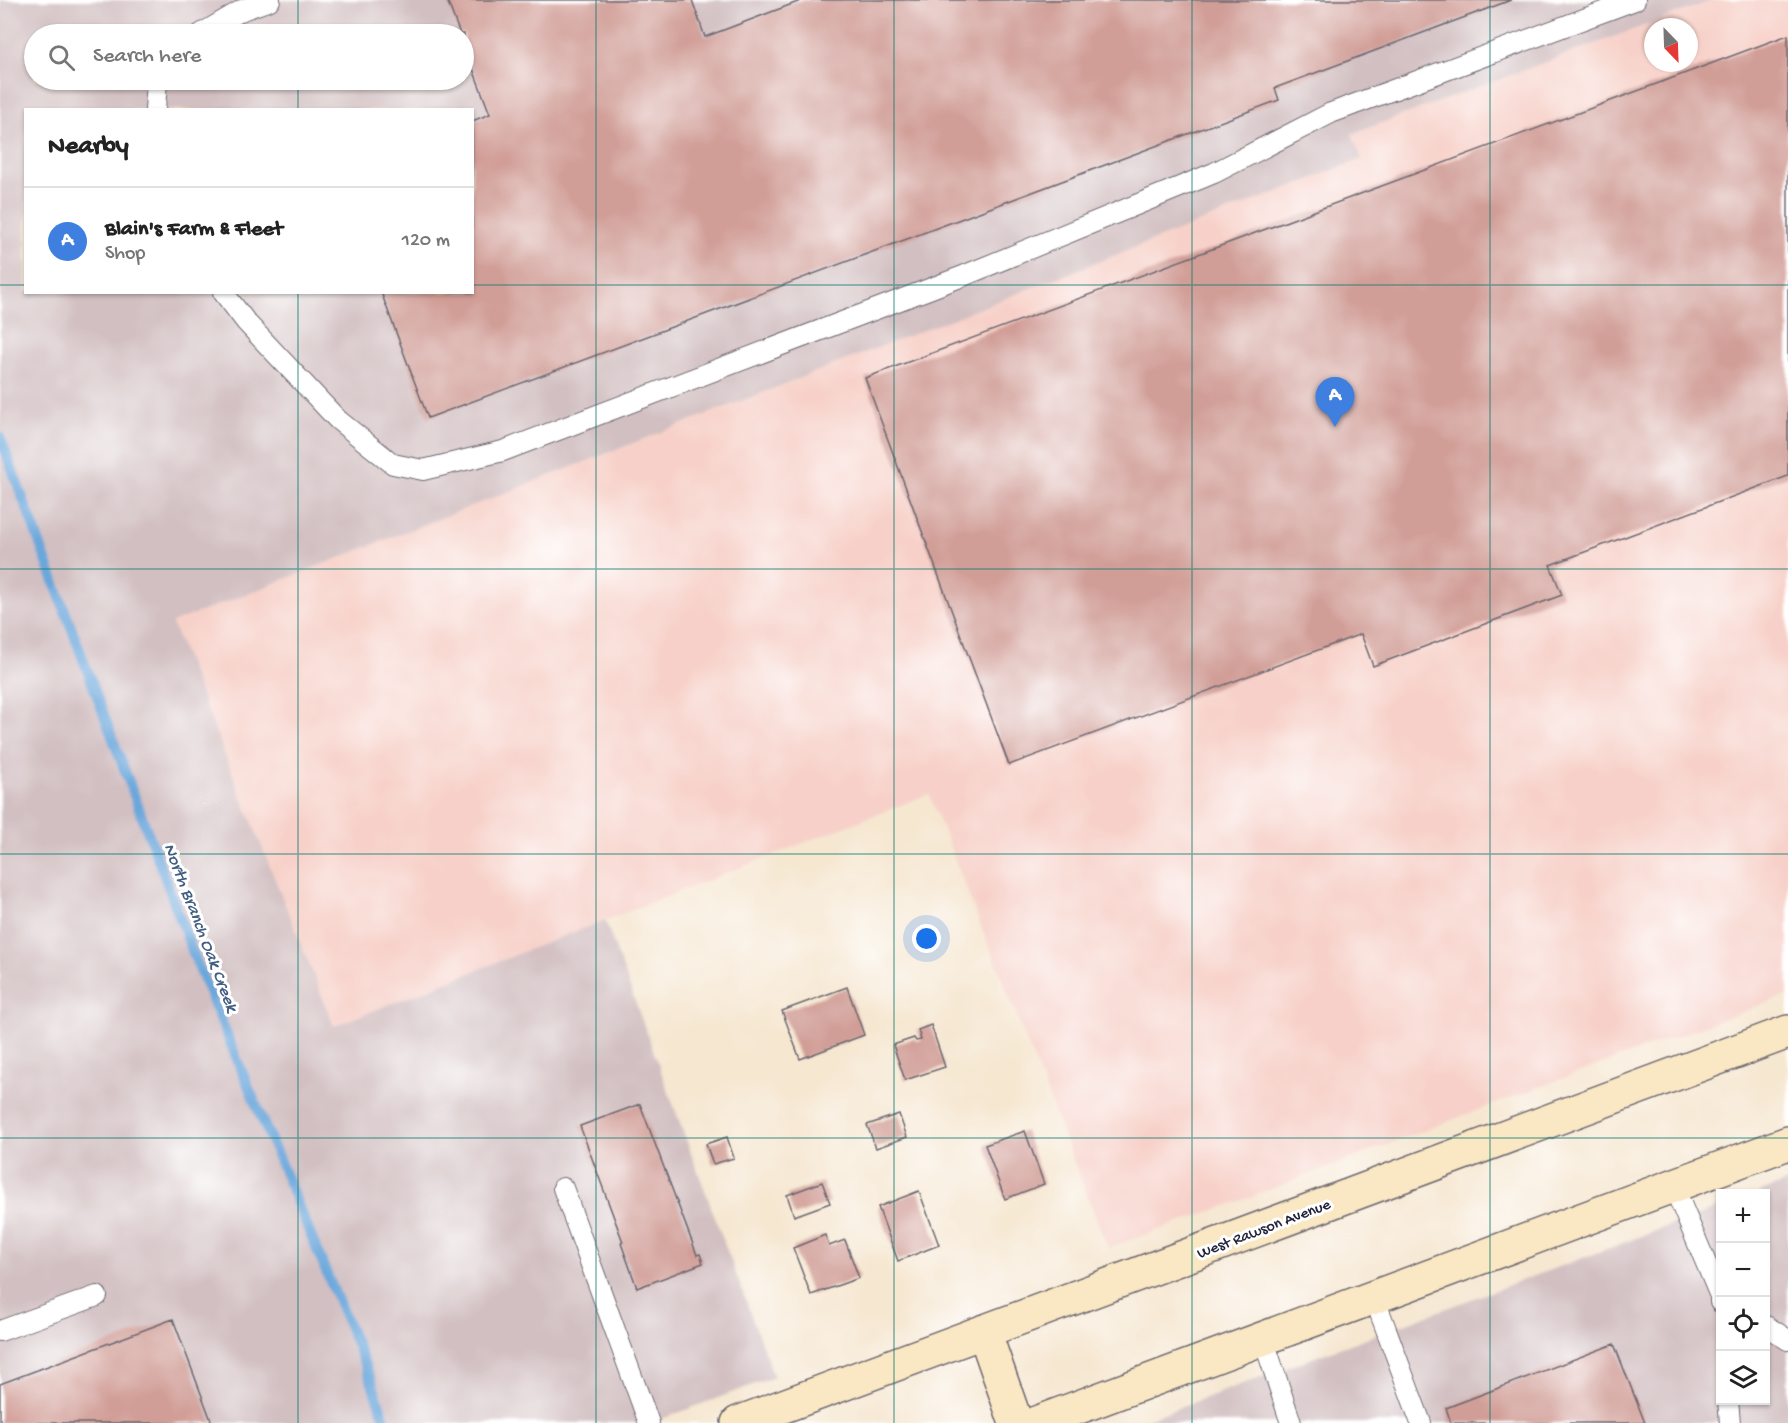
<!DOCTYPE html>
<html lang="en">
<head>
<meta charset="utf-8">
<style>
  :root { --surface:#fff; --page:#f2f2f2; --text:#222; --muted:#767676; --line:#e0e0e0; --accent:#c8321e }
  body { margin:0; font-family:"Gochi Hand",sans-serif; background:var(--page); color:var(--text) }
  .controls { position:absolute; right:18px; bottom:18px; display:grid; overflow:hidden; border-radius:0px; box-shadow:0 2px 4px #0004 }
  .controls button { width:54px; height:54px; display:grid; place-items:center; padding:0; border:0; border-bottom:2px solid var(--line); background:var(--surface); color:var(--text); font:30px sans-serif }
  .compass { position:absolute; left:1644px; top:18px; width:54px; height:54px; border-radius:50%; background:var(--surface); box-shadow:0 2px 4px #0004; rotate:157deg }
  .you { position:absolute; left:927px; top:939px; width:21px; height:21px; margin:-15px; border:4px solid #fff; border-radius:50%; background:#1a73e8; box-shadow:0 0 0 9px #1a73e833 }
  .badge { display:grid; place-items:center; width:39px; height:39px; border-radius:50%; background:var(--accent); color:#fff; font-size:20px; font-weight:700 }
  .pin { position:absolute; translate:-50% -50px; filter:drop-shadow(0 2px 3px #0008) }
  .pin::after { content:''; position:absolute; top:32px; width:21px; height:18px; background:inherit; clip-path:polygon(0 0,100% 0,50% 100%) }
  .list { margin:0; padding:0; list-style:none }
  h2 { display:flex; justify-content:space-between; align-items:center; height:78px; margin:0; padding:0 24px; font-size:26px }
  h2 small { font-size:20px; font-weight:400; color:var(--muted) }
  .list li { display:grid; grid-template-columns:39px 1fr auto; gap:18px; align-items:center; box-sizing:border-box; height:108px; padding:0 24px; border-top:2px solid var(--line) }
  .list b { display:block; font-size:22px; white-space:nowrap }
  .list p { margin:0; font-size:20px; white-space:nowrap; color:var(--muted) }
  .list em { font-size:20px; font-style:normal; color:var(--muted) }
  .icon { flex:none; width:33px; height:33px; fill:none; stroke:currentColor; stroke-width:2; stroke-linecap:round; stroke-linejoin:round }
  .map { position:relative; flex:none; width:1788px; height:1423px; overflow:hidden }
  .search { position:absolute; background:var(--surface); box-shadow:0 2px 4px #0004; left:24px; top:24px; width:450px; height:66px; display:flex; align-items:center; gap:15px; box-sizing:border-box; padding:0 21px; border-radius:33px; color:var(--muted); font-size:22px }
  .panel { position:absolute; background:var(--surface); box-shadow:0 2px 4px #0004; left:24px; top:108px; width:450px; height:186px; border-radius:0px }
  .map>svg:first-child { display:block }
</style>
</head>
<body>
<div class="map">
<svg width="1788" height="1423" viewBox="0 0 1788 1423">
  <rect width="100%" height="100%" fill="#fff"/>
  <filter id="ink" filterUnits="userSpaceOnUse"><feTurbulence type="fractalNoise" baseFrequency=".0167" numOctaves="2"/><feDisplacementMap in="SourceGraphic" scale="12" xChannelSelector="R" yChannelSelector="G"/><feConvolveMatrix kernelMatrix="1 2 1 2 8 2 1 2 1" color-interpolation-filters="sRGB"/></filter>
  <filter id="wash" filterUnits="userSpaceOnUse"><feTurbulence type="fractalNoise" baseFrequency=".008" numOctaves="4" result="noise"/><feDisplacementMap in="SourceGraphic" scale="24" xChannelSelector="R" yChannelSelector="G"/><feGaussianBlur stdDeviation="1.35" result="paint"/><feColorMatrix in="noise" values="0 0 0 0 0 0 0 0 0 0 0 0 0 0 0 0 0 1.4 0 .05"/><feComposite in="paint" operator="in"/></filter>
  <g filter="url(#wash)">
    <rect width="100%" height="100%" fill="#f6e7d1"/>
    <!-- built -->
    <path fill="#f7d1c9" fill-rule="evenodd" d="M1713,0H1788V995L1473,1112L1251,1197L1108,1248L929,794L334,1026L172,623L1361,159L1352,134ZM1653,27H1689V63H1653Z"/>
    <!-- industrial -->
    <path fill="#d2bfc1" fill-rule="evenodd" d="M0,0H1713L1352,134L1362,159L172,623L334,1026L605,920L774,1377L651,1423H0ZM34,34H464V80H34ZM26,110H472V292H26Z
      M1788,1182V1423H1137L1720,1207V1400H1766V1194L1757,1193Z"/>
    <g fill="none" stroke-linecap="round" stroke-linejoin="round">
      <!-- stream -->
      <path stroke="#6aa7db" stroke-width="10" d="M0,437L196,961L370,1377L386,1423"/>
    </g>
    <g id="blocks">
      <!-- building -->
      <path fill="#d19e97" d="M447,0H692L705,37L803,0H1511L1275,88L1279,100L428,418L381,292H472V121L490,114L464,45V34H460Z
        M1788,35V476L1550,565L1562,595L1373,666L1361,634L1009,765L865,378Z
        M847,987L864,1035L800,1059L782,1011Z
        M931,1025L945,1067L905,1080L893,1045L914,1038L916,1041L921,1040L918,1030Z
        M640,1104L697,1255L700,1254L703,1263L637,1288L621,1243L623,1242L580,1126Z
        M899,1114L907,1137L876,1148L867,1125Z
        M1025,1131L1044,1184L1005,1199L985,1145Z
        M727,1137L734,1158L713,1164L706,1144Z
        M822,1182L830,1203L794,1216L787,1195Z
        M919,1191L939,1245L898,1261L878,1207Z
        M825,1235L829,1246L845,1240L859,1278L811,1295L793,1248Z
        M173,1319L212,1423H0V1384Z
        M1614,1344L1645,1423H1451L1446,1408Z"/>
    </g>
  </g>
  <g filter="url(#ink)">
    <use href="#blocks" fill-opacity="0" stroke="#6c6770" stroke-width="1.5"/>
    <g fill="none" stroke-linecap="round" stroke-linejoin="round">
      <!-- service casing -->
      <g stroke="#6c6770" stroke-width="22">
        <path id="service" d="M201,34L242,10L270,0
          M155,110L157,80
          M223,292L246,322L338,420L393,464L423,470L503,451L963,276L1214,173L1331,113L1635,0
          M1673,1185L1720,1296V1302
          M563,1188L649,1423
          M1374,1297L1421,1423
          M1766,1326L1788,1340
          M0,1331L97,1296
          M1263,1338L1291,1423
          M1728,1400L1730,1423"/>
      </g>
      <!-- secondary casing -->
      <g stroke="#6c6770" stroke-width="36">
        <path id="secondary" d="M984,1331L1016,1423
          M738,1423L1788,1032
          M1036,1423L1788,1143"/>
      </g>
      <!-- service -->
      <use href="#service" stroke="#fff" stroke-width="20"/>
      <!-- secondary -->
      <use href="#secondary" stroke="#fae7c3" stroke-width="33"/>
    </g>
  </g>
  <!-- grid -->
  <path fill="none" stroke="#0f766e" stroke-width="1.5" stroke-opacity="0.55" d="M298,0V34M596,0V1423M894,0V1423M1192,0V1423M1490,0V1423M298,80V110M0,285H26M472,285H1788M298,292V1423M0,569H1788M0,854H1788M0,1138H1788"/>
  <g text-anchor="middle" stroke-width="6" stroke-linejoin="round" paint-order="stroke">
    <!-- street labels -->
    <g font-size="16" fill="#22223b" stroke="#fff">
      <text transform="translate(1263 1227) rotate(-21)" y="6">West Rawson Avenue</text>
    </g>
    <!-- water labels -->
    <g font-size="18" font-style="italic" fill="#425e83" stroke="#fff">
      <text transform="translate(202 927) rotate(69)" y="6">North Branch Oak Creek</text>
    </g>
  </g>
</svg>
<div class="controls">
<button>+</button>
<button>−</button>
<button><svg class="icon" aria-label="locate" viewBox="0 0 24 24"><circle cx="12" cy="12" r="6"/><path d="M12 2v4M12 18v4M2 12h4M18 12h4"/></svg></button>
<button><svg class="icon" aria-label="layers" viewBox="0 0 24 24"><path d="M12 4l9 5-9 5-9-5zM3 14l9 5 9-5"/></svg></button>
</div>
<svg class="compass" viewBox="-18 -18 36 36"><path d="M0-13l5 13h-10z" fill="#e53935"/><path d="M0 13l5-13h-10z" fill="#767676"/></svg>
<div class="you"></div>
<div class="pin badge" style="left:1335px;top:427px;background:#3f7fe0">A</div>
<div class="search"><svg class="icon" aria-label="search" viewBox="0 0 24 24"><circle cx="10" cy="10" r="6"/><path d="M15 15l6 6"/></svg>Search here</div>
<section class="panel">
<h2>Nearby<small></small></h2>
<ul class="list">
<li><span class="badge" style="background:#3f7fe0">A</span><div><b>Blain's Farm &amp; Fleet</b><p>Shop</p></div><em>120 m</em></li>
</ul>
</section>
</div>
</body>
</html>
